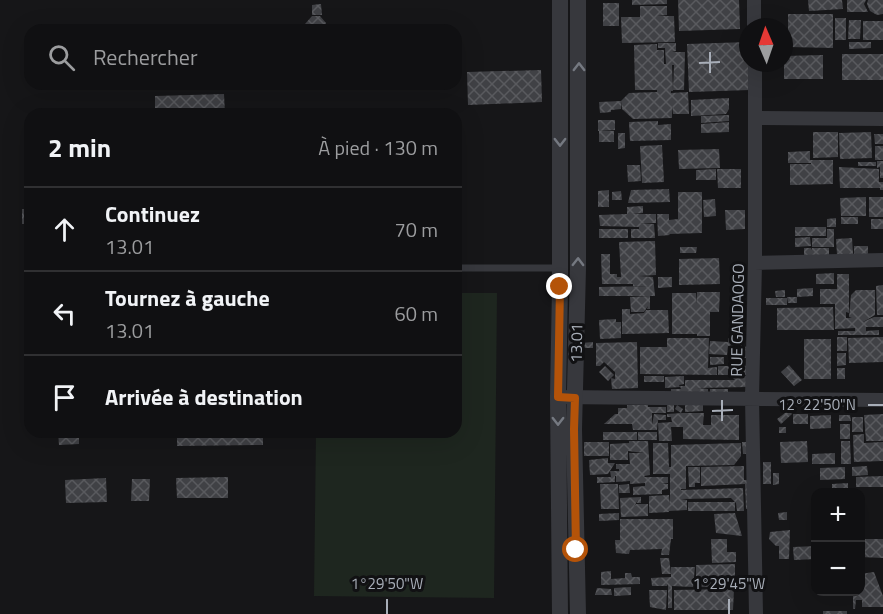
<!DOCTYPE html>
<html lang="fr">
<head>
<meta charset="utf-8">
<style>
  :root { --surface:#101012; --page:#1e1e20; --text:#f1f3f6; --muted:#9c9d9f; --line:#303032 }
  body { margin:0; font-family:"Titillium Web",sans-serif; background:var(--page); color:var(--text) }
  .controls { position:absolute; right:18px; bottom:18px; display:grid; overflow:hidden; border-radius:12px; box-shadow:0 6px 24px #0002 }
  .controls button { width:54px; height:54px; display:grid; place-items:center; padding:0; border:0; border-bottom:2px solid var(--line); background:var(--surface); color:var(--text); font:30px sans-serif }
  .compass { position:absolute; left:739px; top:18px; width:54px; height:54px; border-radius:50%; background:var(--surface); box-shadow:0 6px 24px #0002; rotate:358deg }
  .stop { position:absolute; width:18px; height:18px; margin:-14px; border:4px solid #b45309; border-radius:50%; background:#fff }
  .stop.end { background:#b45309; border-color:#fff; box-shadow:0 2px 6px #0008 }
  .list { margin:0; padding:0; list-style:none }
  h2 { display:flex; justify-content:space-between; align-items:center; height:78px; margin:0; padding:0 24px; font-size:26px }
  h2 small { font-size:20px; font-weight:400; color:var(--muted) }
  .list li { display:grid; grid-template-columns:39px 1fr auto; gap:18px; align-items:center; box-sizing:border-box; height:84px; padding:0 24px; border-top:2px solid var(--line) }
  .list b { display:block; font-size:22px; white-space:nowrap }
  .list p { margin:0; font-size:20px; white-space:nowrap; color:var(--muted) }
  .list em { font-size:20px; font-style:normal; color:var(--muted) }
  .icon { flex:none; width:33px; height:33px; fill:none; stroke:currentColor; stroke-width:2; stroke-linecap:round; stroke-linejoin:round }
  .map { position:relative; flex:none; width:883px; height:614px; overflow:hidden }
  .search { position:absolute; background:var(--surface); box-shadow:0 6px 24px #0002; left:24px; top:24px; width:438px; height:66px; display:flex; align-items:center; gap:15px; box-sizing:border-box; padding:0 21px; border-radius:18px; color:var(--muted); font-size:22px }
  .panel { position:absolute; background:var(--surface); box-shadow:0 6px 24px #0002; left:24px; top:108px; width:438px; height:330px; border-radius:18px }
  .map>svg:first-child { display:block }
</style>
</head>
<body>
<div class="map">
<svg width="883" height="614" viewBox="0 0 883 614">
  <defs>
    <pattern id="building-cross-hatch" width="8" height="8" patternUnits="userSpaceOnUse" patternTransform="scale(1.5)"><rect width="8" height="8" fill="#404145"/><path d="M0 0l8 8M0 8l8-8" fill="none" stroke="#595a5e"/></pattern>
  </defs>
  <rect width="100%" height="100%" fill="#161618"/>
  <!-- green -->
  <path fill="#1e261f" d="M456,293H497L494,598L314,596L316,432H456Z"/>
  <!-- building -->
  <path fill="url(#building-cross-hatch)" d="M632,0H667V4L632,5Z
    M678,0H739L740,29L679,31Z
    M808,0H842L843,9L809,11Z
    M847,0H866L864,4L868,12H847Z
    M868,0H883V14L877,15L870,11L867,4Z
    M603,3H619V26H603Z
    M321,4L322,15H312V5Z
    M640,6H667V15L657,16H674L675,42L622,43L621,17H640Z
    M788,14H833V48L788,47Z
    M312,16H320L326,23L323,30H309L305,24Z
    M835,18H846V40H835Z
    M849,20H861L860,39H848Z
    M863,21H883V40H863Z
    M748,42L750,90L689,92L687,44Z
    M849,42H871V48L849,49Z
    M658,43H676V51L672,52H685L684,90H673L674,65H672L673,91H671V93L688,92L689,114H673L672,106V118L633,119L622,109L621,101L629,93L657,92V90H635L634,45L657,44V50H664V64H666L665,48H658Z
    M842,54H883V80H842Z
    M823,55V79H784V56Z
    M541,70L542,102L468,105L467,72Z
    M224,94L225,114H155V96Z
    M729,98V109L726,114L691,116V100Z
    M621,101V109L611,110V112L600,113L599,102Z
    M729,115V121L701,123V116Z
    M598,120H615V130L598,131Z
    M658,121V125L671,124V140L630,141L629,122Z
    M729,122V132L701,133V124Z
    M599,131H614V142H599Z
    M813,132H838V157L813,158Z
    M871,132L872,158L840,159L839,133Z
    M618,133H625V148L618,149Z
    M874,134H883V144H875Z
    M662,145L664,182L642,183L640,146Z
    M875,146H883V160H875Z
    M719,149L720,168L679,169L678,150Z
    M810,151V160H833V184L790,185V164H811V163H788V152Z
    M877,161H883V178H880V167L877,168Z
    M858,162H876V166H858Z
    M627,165H640L641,181L628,182Z
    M839,167L879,169V182H883V190H880V188H840Z
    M716,169V180H696V170Z
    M717,169H741V188H718Z
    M669,189L670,202L628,203L631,190Z
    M609,190V207H598V191Z
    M621,191L622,200H612V192Z
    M678,192H702V233L669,234L670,235L658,236L657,214H669V220L678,219Z
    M866,197V216H841L840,198Z
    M869,197H883V217H869Z
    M715,199L716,216L704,217L703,200Z
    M643,206V213L632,214H656V223H639L654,224L655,238H631V229H639V227L600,226L599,215L627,214V207Z
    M22,209H30V224H22Z
    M725,210H745V229L726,230Z
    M841,217H858V224H841Z
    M836,218V227H827V219Z
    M871,219H883V229H871Z
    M795,227H826V236H795Z
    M599,229H628V238H599Z
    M827,229H834V247H812V238H827Z
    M810,237L811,246L795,247V238Z
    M852,238L853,254L837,255L836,239Z
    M655,241L656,275L639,276L653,277L654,286H633V284H602L601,254H610V274H617V277H621L619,242Z
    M854,246H868V257H804V248H811V250L812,248H829V255L854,256Z
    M680,247H697L696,253H680Z
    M719,258L720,284L679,285V259Z
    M736,270H744L743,296H735Z
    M834,273V284H816V274Z
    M837,274H849V313L846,312V318H852L849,317L851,295L856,290H875V315L863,322L874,317H883V327H866V331L879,330V335H838V331H855V328L835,329V304H820V289H837Z
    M658,277H672V287L658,288Z
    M883,285V315H877L876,286Z
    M654,286L655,296H599V287Z
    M813,288V296L797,297V289Z
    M785,290V297H776L775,291Z
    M697,292H720L719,312H710V336H697V334H672V293H696L697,304Z
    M650,296V309H647L648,306L644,312H631L630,297Z
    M787,297H797V303H788Z
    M766,298H787V305H766Z
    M833,307L834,330H777V308Z
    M622,309H630V314L644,313L646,310H668L669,333L622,334Z
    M616,319V322H621V338L600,339L599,320Z
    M734,328H742V336H735Z
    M837,337H847V351H837Z
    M883,337V362L849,363L848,338Z
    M667,338H709L708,368L717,367V375L640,374V347H667Z
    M728,338H742V346H728L727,355L709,354L710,341L728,342Z
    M804,339H831V379H804Z
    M593,342V348H582L581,343Z
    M637,342L638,388L612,389L611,378L615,379V372L604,362L600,366H596V343Z
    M756,346L757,358H742V347Z
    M837,353H846V365L837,366Z
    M710,357H724V364L710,365Z
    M754,365V375H742V366Z
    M789,365L802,380L794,386L781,372Z
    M605,366L614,375L608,381L599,372Z
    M718,366H741V376H751L747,387L697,388L708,389V395H671V389H681L680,386H685V380H735L730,375H718Z
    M837,368H845V379H837Z
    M644,376H664V382H644Z
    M684,376V384L679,385L680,387L665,388V377Z
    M710,389H728V394H710Z
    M703,402V411L685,412V403Z
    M674,404V412H667V405Z
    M627,405H648V407H666V413H652V425L654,414L666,415V420H658L657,430H633L632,424H604L615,414H618V408H627Z
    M677,405L683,409L681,413L675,409Z
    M789,410L792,414L781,424L777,419Z
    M683,413H704L703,425H711V415H739V440L683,439V427H671L672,441H659L658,423L672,422L671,417H667V414Z
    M793,414H808V424H793Z
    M883,414V441H866L864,415Z
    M831,415V428L810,429V416Z
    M839,415H850L851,421H839Z
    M852,417H863V432H852Z
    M840,424H850V439H840Z
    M779,427H786V433H779Z
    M58,432H79V444L59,445Z
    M177,432H263V445L177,446Z
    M603,432H637V440H603Z
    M638,432H657V440H638Z
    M864,434V443L883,442V461L854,462L853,435Z
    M629,441H648L650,475L644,476L645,477H668V483H661L668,484V489L662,490V494L633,495V487L645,486V483L630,484V481L616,482V476H615V482L597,483V477H611L610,471H619V469H616V464H630L629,453H644L628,451V460H610V444L629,443Z
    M807,441L808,462L781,463L780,442Z
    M841,441H850L851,464H841Z
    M584,442H609V456H584Z
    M742,442H749L750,454H743Z
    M653,443H668L669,467H671V445L741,443V456L734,465L686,466V489H681V490L743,488L744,511H737L736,503L731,498L681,499L687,500V510L669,511V512L649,513V496L669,495L670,504V474H653Z
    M835,453V464H812V454Z
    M608,458V463H615L608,474L590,475L589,460Z
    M763,462H771V484H763Z
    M744,466V480H750L751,509H746L745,484L701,486V467Z
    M867,466L868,475L852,476V467Z
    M688,467H700V483H695V487H689Z
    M845,467V479L820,480V468Z
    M773,473H779V484L773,485Z
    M883,476V487H856V477Z
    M228,477V498H177L176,478Z
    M106,478L107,502L66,503L65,480Z
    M132,479H150L149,501H131Z
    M848,483V492H832V484Z
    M600,484H618L619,509H601Z
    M629,484L630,493H619V485Z
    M641,497V503H637L638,500L633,508L636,504H648V516L621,517L620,498Z
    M688,502H735V511H688Z
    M787,512V520H779L778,513Z
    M619,513V520L599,521V514Z
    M735,513L742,536L716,533L714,514Z
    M620,519H673V539H671L669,555H661L662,549L630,550L629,554L616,553L615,540H620Z
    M790,530L789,559H779V546H776L769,539L770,532Z
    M711,539H727V552H736V562L712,563Z
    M860,539H883V558L860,557Z
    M816,546V559L794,560L793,547Z
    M660,558H669L671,574H662Z
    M735,564V586L696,587V565Z
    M671,567H695L693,587L672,586V608H668V584L667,586H652L651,578L671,577Z
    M611,571V579L625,578V573H631L632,577H640V584L601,585V572Z
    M874,572L883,596V607H862V600H856L855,609H853V592H860V574Z
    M631,587V595L614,596V588Z
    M597,588L611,589L612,595H595Z
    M734,589L733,610H674V590Z
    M649,590H667L666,610L650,607Z
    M823,611H847V614H823Z"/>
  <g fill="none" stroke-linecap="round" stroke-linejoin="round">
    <!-- service -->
    <path stroke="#37383d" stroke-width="7" d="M456,268H558"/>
    <!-- minor -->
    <path stroke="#37383d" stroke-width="14" d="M754,0V27
      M755,63V263L752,398L756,614
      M755,118L883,119
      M755,263L883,260
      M558,397L883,400"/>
    <!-- tertiary -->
    <path stroke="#37383d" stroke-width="16" d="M560,614L558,397L560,287V0
      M578,614L574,429L578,268V0"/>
  </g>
  <!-- one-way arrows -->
  <defs><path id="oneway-chevron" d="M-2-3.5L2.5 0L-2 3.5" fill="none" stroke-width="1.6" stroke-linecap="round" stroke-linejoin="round" transform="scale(1.5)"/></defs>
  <g stroke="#757981">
    <use href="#oneway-chevron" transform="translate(579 67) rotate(-90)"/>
    <use href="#oneway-chevron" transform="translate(560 142) rotate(90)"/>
    <use href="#oneway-chevron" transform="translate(578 262) rotate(-89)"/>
    <use href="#oneway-chevron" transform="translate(558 421) rotate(90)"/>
  </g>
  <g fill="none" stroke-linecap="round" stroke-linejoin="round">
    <!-- route -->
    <path stroke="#b45309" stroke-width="8" d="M560,287L558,397L575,398L574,429L576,550"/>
  </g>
  <!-- ticks -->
  <path fill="none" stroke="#a8aeb8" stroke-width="2" d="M710,52V73M699,63L720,62M722,400V421M868,405H883M712,411L733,410M387,599V614M729,599V614"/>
  <g text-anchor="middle" stroke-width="6" stroke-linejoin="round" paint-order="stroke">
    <!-- street labels -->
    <g font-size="16" fill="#a8aeb8" stroke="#111113">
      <text transform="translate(737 320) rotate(-89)" y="6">RUE GANDAOGO</text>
      <text transform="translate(576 343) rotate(-89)" y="6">13.01</text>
    </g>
  </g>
  <g font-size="15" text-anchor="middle" fill="#a8aeb8" stroke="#111113" stroke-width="6" stroke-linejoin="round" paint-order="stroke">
    <text x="817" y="410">12°22'50"N</text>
    <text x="387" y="589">1°29'50"W</text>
    <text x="729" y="589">1°29'45"W</text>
  </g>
</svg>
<div class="controls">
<button>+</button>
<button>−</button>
</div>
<svg class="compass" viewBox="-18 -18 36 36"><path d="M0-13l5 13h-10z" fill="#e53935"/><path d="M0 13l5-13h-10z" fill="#9c9d9f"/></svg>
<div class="stop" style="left:576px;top:550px"></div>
<div class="stop end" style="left:560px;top:287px"></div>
<div class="search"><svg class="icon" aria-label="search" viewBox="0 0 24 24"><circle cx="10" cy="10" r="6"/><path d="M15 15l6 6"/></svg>Rechercher</div>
<section class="panel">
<h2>2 min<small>À pied · 130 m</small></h2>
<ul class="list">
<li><svg class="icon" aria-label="ahead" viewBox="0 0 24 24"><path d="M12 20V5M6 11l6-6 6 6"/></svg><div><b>Continuez</b><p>13.01</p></div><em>70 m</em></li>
<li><svg class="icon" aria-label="left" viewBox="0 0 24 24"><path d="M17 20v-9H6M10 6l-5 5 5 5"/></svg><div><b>Tournez à gauche</b><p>13.01</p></div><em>60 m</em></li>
<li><svg class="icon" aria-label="arrive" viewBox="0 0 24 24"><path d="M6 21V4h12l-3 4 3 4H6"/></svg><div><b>Arrivée à destination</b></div></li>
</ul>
</section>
</div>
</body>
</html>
